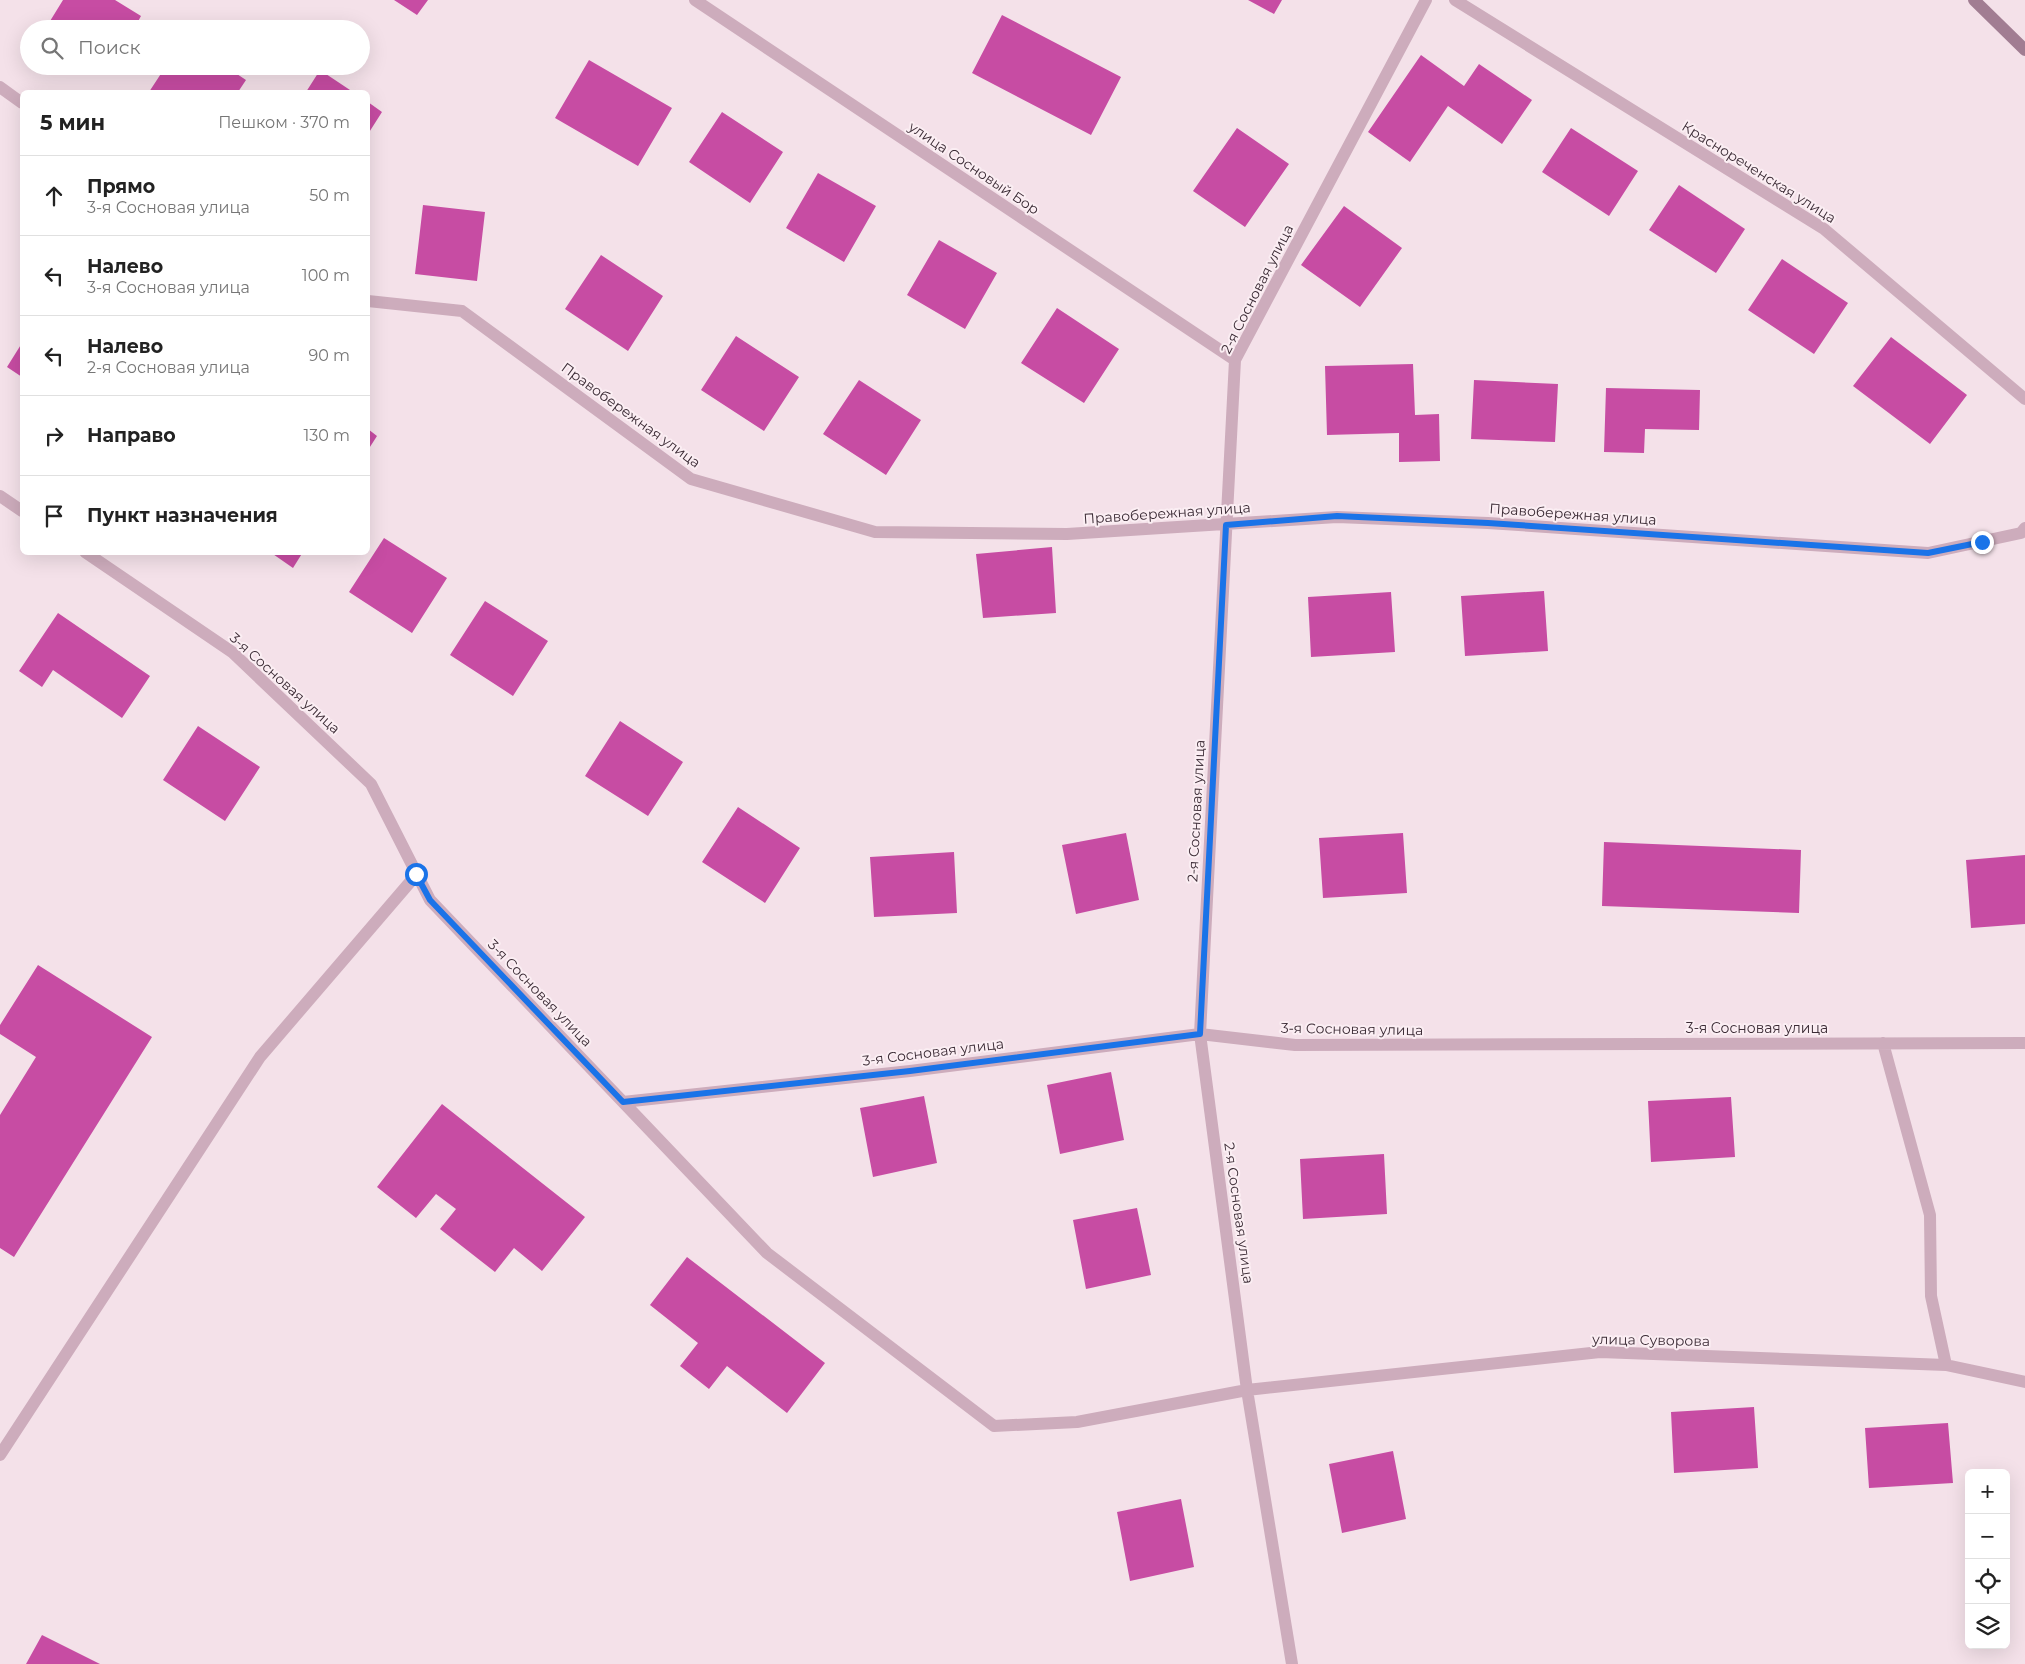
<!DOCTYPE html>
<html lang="ru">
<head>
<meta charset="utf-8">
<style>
  :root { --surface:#fff; --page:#f6f6f6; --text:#222; --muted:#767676; --line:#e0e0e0 }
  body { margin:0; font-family:Montserrat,sans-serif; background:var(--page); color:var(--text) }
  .controls { position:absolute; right:15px; bottom:15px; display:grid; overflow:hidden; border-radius:8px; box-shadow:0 5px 20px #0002 }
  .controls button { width:45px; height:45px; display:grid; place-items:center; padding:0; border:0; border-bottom:1px solid var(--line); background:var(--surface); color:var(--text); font:25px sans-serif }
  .stop { position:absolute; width:15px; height:15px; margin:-11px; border:4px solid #1a73e8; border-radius:50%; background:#fff }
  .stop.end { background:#1a73e8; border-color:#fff; box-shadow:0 1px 5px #0008 }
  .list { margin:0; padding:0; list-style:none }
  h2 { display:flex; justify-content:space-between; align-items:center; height:65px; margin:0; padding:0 20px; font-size:21px }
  h2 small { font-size:16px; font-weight:400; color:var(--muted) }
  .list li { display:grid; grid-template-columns:32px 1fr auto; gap:15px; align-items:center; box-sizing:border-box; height:80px; padding:0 20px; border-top:1px solid var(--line) }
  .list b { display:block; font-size:19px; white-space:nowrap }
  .list p { margin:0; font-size:16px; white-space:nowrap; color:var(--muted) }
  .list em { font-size:16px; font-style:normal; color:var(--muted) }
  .icon { flex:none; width:28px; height:28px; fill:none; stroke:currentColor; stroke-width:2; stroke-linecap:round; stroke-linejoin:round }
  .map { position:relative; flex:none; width:2025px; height:1664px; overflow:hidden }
  .search { position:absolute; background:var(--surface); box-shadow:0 5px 20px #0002; left:20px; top:20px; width:350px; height:55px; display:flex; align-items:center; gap:12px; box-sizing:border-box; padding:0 18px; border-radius:28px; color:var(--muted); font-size:19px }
  .panel { position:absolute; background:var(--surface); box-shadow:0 5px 20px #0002; left:20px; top:90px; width:350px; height:465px; border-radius:8px }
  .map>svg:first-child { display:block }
</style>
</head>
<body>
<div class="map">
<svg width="2025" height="1664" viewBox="0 0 2025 1664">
  <rect width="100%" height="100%" fill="#f4e1e9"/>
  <!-- building -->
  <path fill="#c74ca3" d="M63,0H115L141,16L134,29H50L47,26Z
    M394,0H428L417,15Z
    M1248,0H1282L1274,14Z
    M1002,15L1121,77L1091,135L972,73Z
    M1421,55L1464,86L1479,64L1532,100L1502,144L1448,106L1410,162L1368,132Z
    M589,60L672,108L638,166L555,118Z
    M166,66H225L246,80L238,92H149Z
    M320,70L353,92H306Z
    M368,102L382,112L368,134Z
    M722,112L783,152L750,203L689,162Z
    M1237,128L1289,164L1245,227L1193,191Z
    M1571,128L1638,171L1609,216L1542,172Z
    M818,173L876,206L844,262L786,228Z
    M1679,185L1745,229L1716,273L1649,230Z
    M423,205L485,212L477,281L415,274Z
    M1344,206L1402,248L1360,307L1301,265Z
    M939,240L997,273L965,329L907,295Z
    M601,255L663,296L628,351L565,309Z
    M1782,259L1848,303L1814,354L1748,310Z
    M1057,308L1119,349L1084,403L1021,363Z
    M736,336L799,377L764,431L701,390Z
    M1891,337L1967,395L1930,444L1853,386Z
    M22,343V377L7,367Z
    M1413,364L1415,415L1439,414L1440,461L1399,462V433L1327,435L1325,366Z
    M859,380L921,420L886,475L823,434Z
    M1474,380L1558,384L1555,442L1471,439Z
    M1606,388L1700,390L1699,430L1645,429L1644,453L1604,452Z
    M368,429L377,436L368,450Z
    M384,538L447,578L412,633L349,592Z
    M1052,547L1056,613L983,618L976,554Z
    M270,552H303L293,568Z
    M1544,591L1548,651L1465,656L1461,596Z
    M1391,592L1395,652L1311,657L1308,597Z
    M485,601L548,641L513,696L450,655Z
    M58,613L150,676L122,718L53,670L42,687L19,671Z
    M620,721L683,762L648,816L585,776Z
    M198,726L260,767L225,821L163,780Z
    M738,807L800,848L765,903L702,862Z
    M1126,833L1139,900L1076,914L1062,845Z
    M1403,833L1407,893L1323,898L1319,838Z
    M1604,842L1801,850L1799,913L1602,906Z
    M954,852L957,913L874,917L870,857Z
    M2025,855V924L1971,928L1966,860Z
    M38,965L152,1037L14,1257L0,1248V1115L36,1057L0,1034V1025Z
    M1111,1072L1124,1140L1060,1154L1047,1085Z
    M924,1096L937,1163L873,1177L860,1108Z
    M1731,1097L1735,1157L1651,1162L1648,1101Z
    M442,1104L585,1217L542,1271L514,1248L495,1272L440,1229L456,1209L436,1194L416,1218L377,1187Z
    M1384,1154L1387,1214L1303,1219L1300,1159Z
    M1137,1208L1151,1275L1086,1289L1073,1220Z
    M687,1257L825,1363L787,1413L727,1366L709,1389L680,1366L698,1343L650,1305Z
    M1754,1407L1758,1468L1674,1473L1671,1412Z
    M1948,1423L1953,1483L1869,1488L1865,1428Z
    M1393,1451L1406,1519L1342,1533L1329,1464Z
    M1181,1499L1194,1567L1130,1581L1117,1512Z
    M42,1635L100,1664H26Z"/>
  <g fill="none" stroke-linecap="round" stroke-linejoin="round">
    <!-- lane -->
    <path stroke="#cdacbc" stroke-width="12" d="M0,1455L260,1057L417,874"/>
    <!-- street -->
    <path stroke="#cdacbc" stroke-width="12" d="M695,0L1235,360
      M1455,0L1824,229L2025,399
      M0,87L22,103
      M368,301L462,311L691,479L875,532L1067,534L1337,517L1488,523L1928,553L2021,533L2025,528
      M0,496L22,511
      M85,552L232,652L371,784L430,900L623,1102L910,1071L1200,1034L1295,1045L2025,1043
      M1883,1043L1930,1215L1931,1296L1946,1365
      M623,1102L767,1253L994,1426L1077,1422L1247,1390L1600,1352L1946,1365L2025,1382
      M1292,1664L1247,1390L1200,1034L1235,360L1426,0"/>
    <!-- secondary -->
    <path stroke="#a17d92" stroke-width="12" d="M1974,0L2025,50"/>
  </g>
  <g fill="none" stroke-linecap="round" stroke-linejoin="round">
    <!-- route -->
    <path stroke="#1a73e8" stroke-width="6" d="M416,874L430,900L623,1102L910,1071L1200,1034L1226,525L1337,516L1488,523L1928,553L1982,542"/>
  </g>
  <g text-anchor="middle" stroke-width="4" stroke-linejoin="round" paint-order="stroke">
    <!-- street labels -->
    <g font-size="14" fill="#3b2b35" stroke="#fbeef3">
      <text transform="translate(974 168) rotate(34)" y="5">улица Сосновый Бор</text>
      <text transform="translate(1759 172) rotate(32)" y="5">Краснореченская улица</text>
      <text transform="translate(1257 289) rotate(-63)" y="5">2-я Сосновая улица</text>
      <text transform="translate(631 415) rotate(36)" y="5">Правобережная улица</text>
      <text transform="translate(1167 513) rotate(-4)" y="5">Правобережная улица</text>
      <text transform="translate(1573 514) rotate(4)" y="5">Правобережная улица</text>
      <text transform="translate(285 683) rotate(42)" y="5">3-я Сосновая улица</text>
      <text transform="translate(1196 811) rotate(-87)" y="5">2-я Сосновая улица</text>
      <text transform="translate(540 993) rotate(46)" y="5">3-я Сосновая улица</text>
      <text x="1757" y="1033">3-я Сосновая улица</text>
      <text transform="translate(1352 1029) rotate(1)" y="5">3-я Сосновая улица</text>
      <text transform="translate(933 1052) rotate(-7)" y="5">3-я Сосновая улица</text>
      <text transform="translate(1239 1213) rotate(82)" y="5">2-я Сосновая улица</text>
      <text transform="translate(1651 1340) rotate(1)" y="5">улица Суворова</text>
    </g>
  </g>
</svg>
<div class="controls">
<button>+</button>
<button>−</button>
<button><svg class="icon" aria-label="locate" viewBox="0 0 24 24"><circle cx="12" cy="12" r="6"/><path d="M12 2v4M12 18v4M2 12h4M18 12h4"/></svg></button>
<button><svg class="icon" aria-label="layers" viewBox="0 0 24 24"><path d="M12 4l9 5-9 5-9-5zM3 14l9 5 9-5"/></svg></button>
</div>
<div class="stop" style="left:416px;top:874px"></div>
<div class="stop end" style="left:1982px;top:542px"></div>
<div class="search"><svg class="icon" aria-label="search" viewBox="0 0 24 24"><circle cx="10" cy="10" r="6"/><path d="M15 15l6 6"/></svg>Поиск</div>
<section class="panel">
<h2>5 мин<small>Пешком · 370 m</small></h2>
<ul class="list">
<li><svg class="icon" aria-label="ahead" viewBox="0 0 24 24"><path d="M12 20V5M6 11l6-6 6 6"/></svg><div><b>Прямо</b><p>3-я Сосновая улица</p></div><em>50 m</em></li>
<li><svg class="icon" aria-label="left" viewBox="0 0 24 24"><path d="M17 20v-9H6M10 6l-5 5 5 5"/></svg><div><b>Налево</b><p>3-я Сосновая улица</p></div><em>100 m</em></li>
<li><svg class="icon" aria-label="left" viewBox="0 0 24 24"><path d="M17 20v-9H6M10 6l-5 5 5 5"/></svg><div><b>Налево</b><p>2-я Сосновая улица</p></div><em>90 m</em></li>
<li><svg class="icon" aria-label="right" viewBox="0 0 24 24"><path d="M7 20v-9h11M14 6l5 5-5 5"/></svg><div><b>Направо</b></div><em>130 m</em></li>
<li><svg class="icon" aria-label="arrive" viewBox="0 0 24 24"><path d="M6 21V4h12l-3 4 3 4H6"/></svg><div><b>Пункт назначения</b></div></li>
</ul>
</section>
</div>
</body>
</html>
